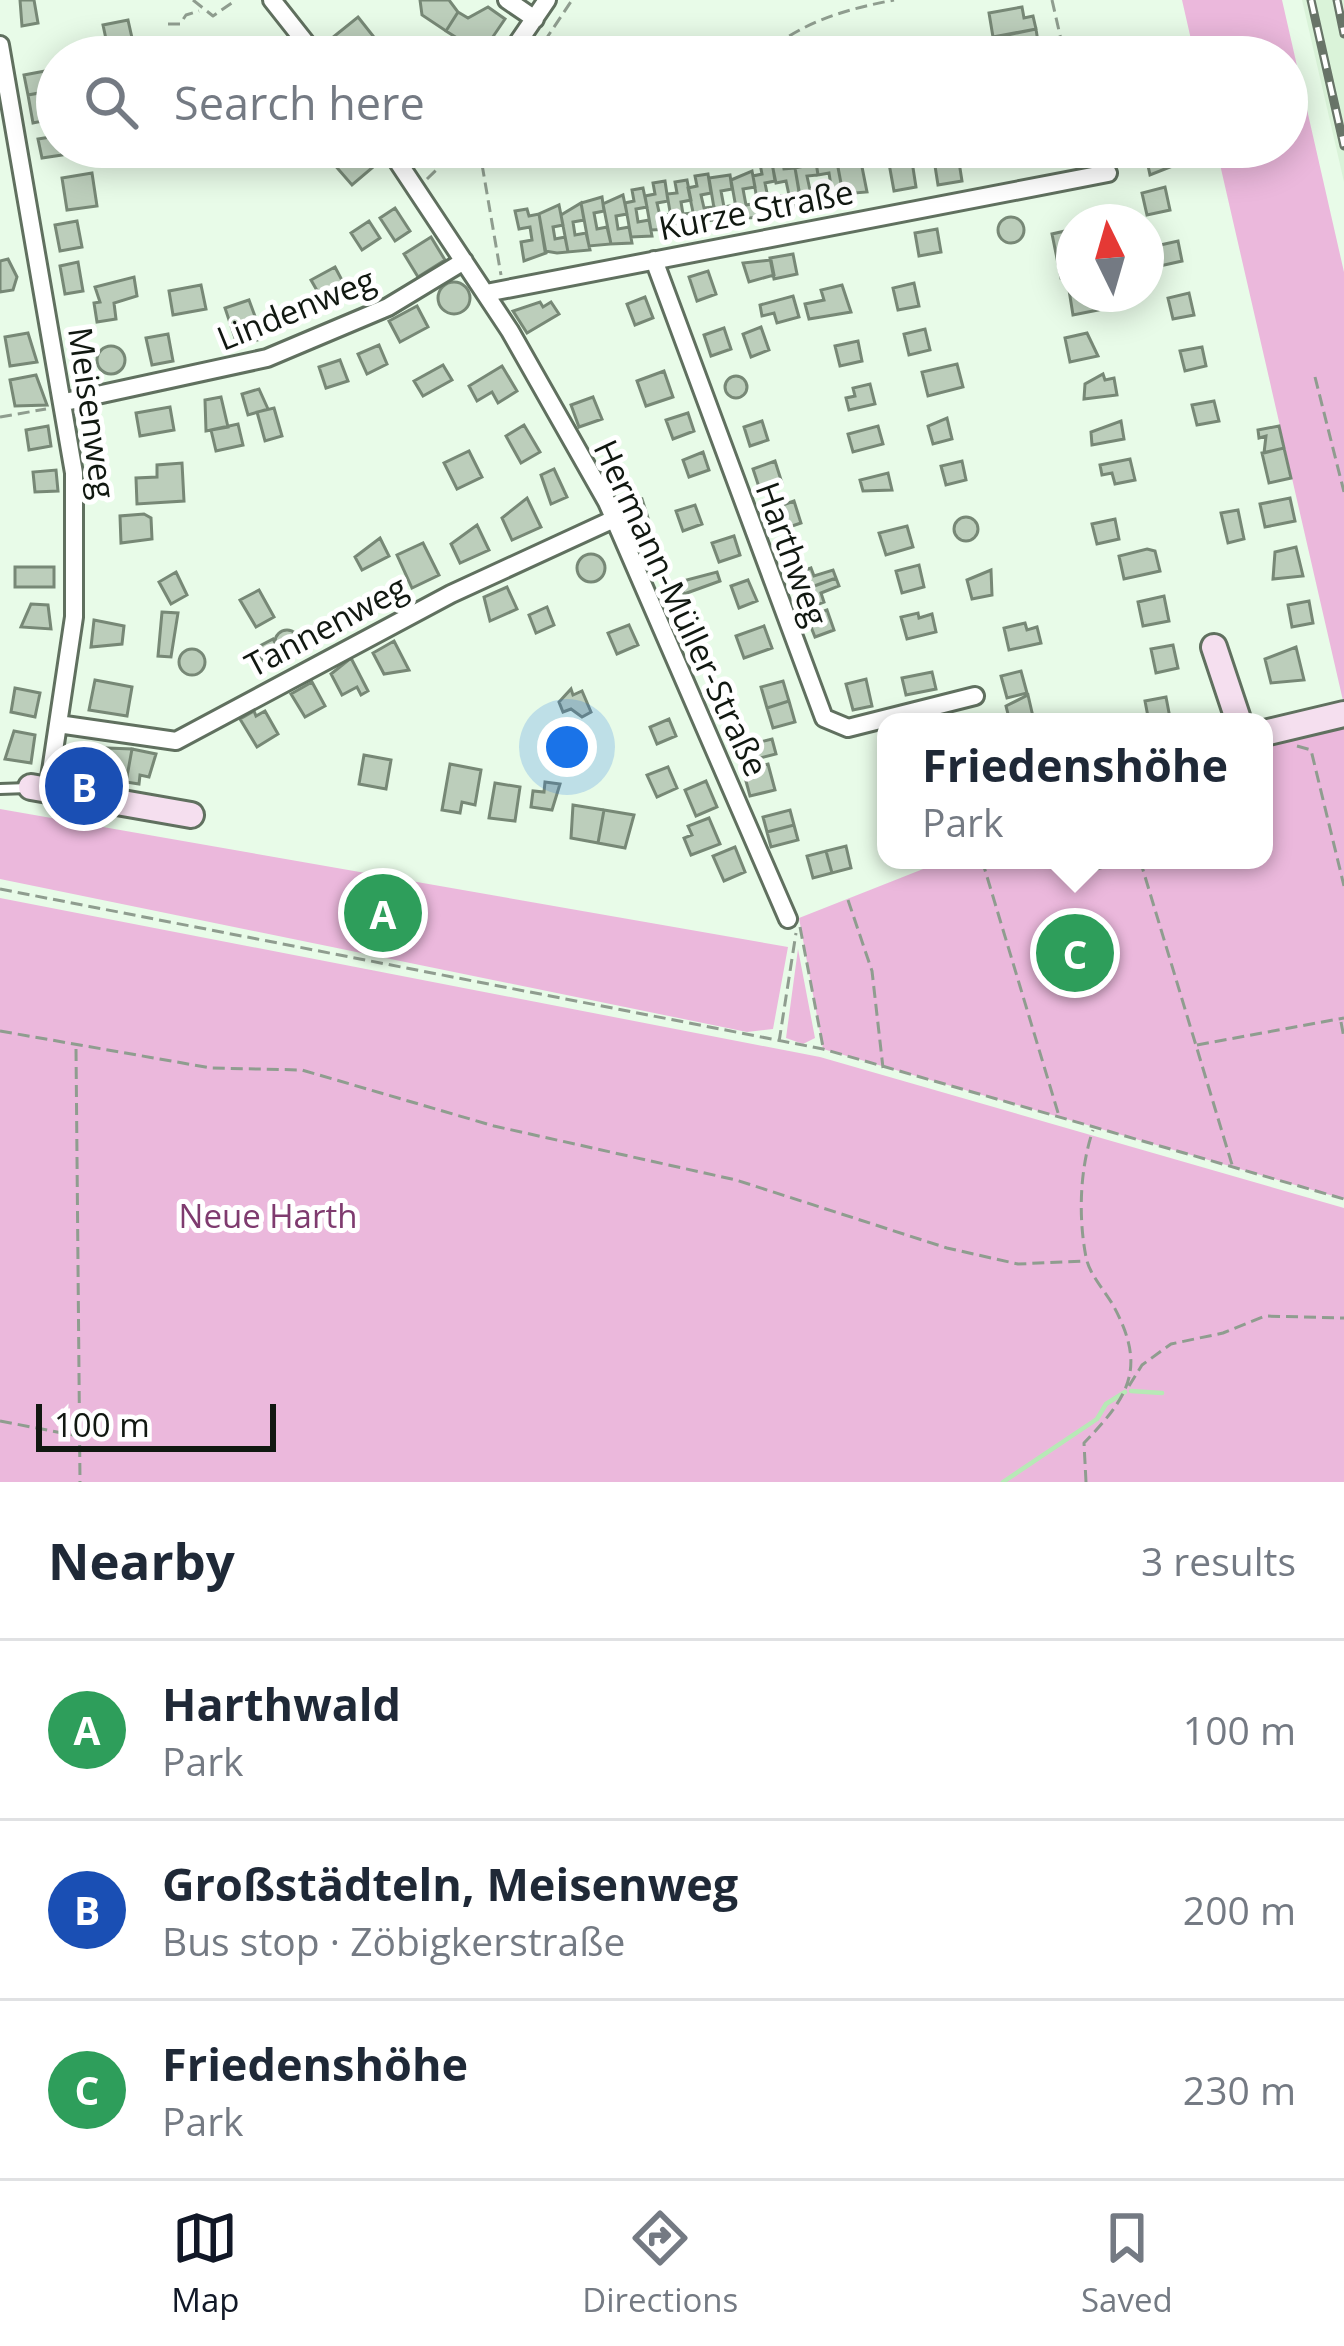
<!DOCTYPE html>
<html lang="en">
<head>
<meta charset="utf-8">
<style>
  :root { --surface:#fff; --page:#f6f6f7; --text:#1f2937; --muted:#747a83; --line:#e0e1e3; --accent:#111827 }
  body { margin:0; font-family:"Open Sans",sans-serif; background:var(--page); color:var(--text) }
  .compass { position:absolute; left:1056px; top:204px; width:108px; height:108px; border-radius:50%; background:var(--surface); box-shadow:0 6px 30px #0003; rotate:355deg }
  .scale { position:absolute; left:36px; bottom:30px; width:240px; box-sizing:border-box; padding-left:12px; border:6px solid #111811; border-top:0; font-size:33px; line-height:42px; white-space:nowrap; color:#111811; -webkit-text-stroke:9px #fff; paint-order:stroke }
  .you { position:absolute; left:567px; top:747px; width:42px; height:42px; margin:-30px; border:9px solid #fff; border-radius:50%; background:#1a73e8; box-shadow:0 0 0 18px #1a73e833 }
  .badge { display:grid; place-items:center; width:78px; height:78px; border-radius:50%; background:var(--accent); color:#fff; font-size:39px; font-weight:700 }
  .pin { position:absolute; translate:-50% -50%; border:6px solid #fff; box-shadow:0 3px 12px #0006 }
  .popup { position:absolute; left:877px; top:713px; width:396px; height:156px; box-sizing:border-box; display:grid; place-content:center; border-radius:24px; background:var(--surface); filter:drop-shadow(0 3px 9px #0005); font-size:39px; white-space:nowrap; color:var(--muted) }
  .popup b { font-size:45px; color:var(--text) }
  .popup::after { content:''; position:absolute; left:50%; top:100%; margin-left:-24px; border:24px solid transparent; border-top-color:var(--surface) }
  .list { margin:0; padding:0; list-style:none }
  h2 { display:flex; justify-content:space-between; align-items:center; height:156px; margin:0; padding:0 48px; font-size:51px }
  h2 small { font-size:39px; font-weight:400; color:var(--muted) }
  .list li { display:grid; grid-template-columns:78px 1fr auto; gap:36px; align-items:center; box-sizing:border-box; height:180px; padding:0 48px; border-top:3px solid var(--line) }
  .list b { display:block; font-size:45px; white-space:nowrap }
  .list p { margin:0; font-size:39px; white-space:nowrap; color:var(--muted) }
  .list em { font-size:39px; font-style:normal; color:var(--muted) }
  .icon { flex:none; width:66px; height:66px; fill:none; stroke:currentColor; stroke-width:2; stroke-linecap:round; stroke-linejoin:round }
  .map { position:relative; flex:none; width:1344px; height:1482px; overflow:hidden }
  .search { position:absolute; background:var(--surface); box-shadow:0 6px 30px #0003; left:36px; right:36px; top:36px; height:132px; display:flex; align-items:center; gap:30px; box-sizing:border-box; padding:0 42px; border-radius:66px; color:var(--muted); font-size:45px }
  .sheet { height:696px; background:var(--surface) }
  nav { display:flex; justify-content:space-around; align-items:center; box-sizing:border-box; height:168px; border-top:3px solid var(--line); background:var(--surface); font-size:33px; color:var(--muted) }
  nav a { display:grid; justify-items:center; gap:6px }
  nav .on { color:var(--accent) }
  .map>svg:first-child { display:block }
</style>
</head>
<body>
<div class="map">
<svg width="1344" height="1482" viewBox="0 0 1344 1482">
  <rect width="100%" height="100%" fill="#e8fbe8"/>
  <!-- built -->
  <path fill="#daf3d9" d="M1302,0H1344V182L1336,147Z"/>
  <!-- green -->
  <path fill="#ebb8dc" d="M1182,0H1282L1344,272V705L1216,147H1287V57H1195Z
    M1344,714V1199L823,1049L799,918L946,860H1264V733Z
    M0,809L788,947L773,1029L747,1032L0,879Z
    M0,898L820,1057L1344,1208V1482H0Z
    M798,949L815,1038L803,1044L786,1038Z"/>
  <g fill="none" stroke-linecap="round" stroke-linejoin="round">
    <!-- stream -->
    <path stroke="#b7e9b6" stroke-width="4.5" d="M1131,1391L1162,1393
      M1003,1482L1097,1419L1106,1404L1125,1392"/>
  </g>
  <!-- building -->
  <path fill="#bccebb" stroke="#778876" stroke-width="3" d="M20,0H34L38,23L22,26Z
    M420,0H449L458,12L446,31L422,15Z
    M488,7L505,19L488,44L471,47L446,31L458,12L468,18Z
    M1022,7L1024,18L1033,16L1036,29L993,37L989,13Z
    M358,17L385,51L378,57H347L332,38Z
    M128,20L134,47L109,53L103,25Z
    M1036,29L1038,42L1029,44L1031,53L1000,57L1006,52L1003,36Z
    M45,71L49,91L28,95L24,75Z
    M57,90V118L33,123L28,95Z
    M57,136L62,155L42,158L38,139Z
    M350,147L372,168L352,185L332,162Z
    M858,147L867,192L843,194L835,151Z
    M1156,147H1192V148L1172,152L1175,165L1150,175L1146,156L1158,153Z
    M826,154L827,159L836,157L843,194L824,202L822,187L831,186L829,173L818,175L815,156Z
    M911,155L916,187L894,191L888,158Z
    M815,156L818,175L807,176L810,190L822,187L825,205L802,207L795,168L804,166L803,158Z
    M772,162L775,181L765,183L768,198L779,196L782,213L770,215V210L759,212L753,176L762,174L760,164Z
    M783,162L784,169L795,168L801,204L782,213L779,196L789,195L786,181L776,183L772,164Z
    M959,162L962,181L938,185L935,166Z
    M752,171L755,187L743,189L746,205L758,203L760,217L738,219L731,180Z
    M92,173L97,206L67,210L62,178Z
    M708,174L711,193L701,195L704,208L714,207L716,220L695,222L688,188L697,186L695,176Z
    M730,175L732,189L721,191L724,207L735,205L738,219L716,220L709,178Z
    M687,180L691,200L681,202L683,214L693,213L696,227L673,229L667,194L677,193L675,182Z
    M665,181L668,201L657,203L660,216L671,214L673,229L651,230L645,196L655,194L653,183Z
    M1165,187L1170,210L1147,215L1142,193Z
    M643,188L647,207L636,209L638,222L649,220L652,236L631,237L625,203L634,201L632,190Z
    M623,195L627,214L616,216L618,229L629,227L632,243L611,244L603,204Z
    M602,197L604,211L594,213L597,229L607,227L611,244L589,246L581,203Z
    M581,203L584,220L573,222L575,235L586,233L590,250L568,252L561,215Z
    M559,205L563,225L553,227L555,239L565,237L568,252L557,253L545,251L539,214Z
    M395,208L410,231L395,241L380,218Z
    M527,209L529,216L539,214L546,253L524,261L521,242L532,240L530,227L519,229L515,211Z
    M998 230a13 13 0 1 1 26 0a13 13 0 1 1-26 0Z
    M77,221L82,247L60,251L55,225Z
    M369,221L380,238L362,250L351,233Z
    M937,229L941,252L919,256L915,233Z
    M1074,229V275L1061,278L1052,234Z
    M431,237L445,260L418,277L404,254Z
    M1178,241L1182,261L1160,266L1156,246Z
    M793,254L797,274L774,279L770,258Z
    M8,259L17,277L13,290L0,292V261Z
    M771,260L774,275L749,282L743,263Z
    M78,262L83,291L65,294L60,266Z
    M335,267L346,288L323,301L311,280Z
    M708,271L716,294L697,301L689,277Z
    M134,277L137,296L114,303L116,319L97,322L94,303L100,302L95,287Z
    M438 298a16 16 0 1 1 32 0a16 16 0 1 1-32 0Z
    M914,283L919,306L898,310L893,288Z
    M201,285L206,309L173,315L169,291Z
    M842,285L851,312L809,319L805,304L824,300L821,290Z
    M1074,288V294H1095L1098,310L1073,315L1069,290Z
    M1189,293L1194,315L1173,319L1168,298Z
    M793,296L799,317L777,323L774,313L762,316L760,305Z
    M645,297L653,318L635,325L627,304Z
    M249,300L263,338L238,347L225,308Z
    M540,302L543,307L551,302L559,314L527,333L513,311Z
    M417,306L428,327L400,342L389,321Z
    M761,327L769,350L751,357L743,334Z
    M724,328L731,349L711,356L704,335Z
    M925,329L930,350L909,355L904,334Z
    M28,333L37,362L10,366L5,337Z
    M1087,333L1098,356L1070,362L1065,338Z
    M168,334L173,361L152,365L146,338Z
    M858,341L862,361L840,366L835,346Z
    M379,345L387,364L367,374L358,354Z
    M97 360a14 14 0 1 1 28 0a14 14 0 1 1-28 0Z
    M1202,347L1206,366L1185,371L1180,351Z
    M340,360L348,381L326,388L319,367Z
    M957,364L963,387L928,396L922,372Z
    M443,365L452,380L423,396L414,381Z
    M502,366L517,391L498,403L492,392L477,401L469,386Z
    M664,371L673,397L646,406L637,381Z
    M1103,374L1105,380L1114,378L1117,395L1084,399L1085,384Z
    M36,375L47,405L15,406L10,380Z
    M725 387a11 11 0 1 1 22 0a11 11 0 1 1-22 0Z
    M870,384L875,404L849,410L846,398L855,396L853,388Z
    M259,389L268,409L248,415L242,394Z
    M221,397L228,427L206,431L205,400Z
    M593,397L602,419L579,427L571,405Z
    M1214,401L1219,421L1197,425L1192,405Z
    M170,407L174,430L140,436L136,413Z
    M274,408L282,436L265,441L257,412Z
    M688,413L694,431L673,439L666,420Z
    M947,418L952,439L933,444L928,426Z
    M762,421L768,440L750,446L744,427Z
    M1121,421L1124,439L1092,445L1091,432Z
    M238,424L243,445L216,451L211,430Z
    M524,425L540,452L521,463L506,436Z
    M48,426L51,446L29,450L26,430Z
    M878,426L883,444L853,452L848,434Z
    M1279,426L1284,448L1264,453L1266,436L1259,438L1258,430Z
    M1284,448L1291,478L1269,483L1262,453Z
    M469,451L482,477L457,489L444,463Z
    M703,452L709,470L689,477L683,460Z
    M1130,459L1135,480L1115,484L1112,473L1102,475L1100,465Z
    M775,461L782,483L760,490L753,469Z
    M962,461L966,480L946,485L941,466Z
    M182,463L184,501L137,504L136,478L157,477V465Z
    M554,469L567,497L551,504L541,475Z
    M56,470L58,491L35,492L33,472Z
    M888,473L892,490L863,491L860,480Z
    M527,498L541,527L512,540L502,518Z
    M1290,498L1295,521L1265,527L1260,504Z
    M642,499L649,521L630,528L622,506Z
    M794,501L801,523L777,531L769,510Z
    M695,505L702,524L683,531L676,511Z
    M1238,510L1244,539L1228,543L1221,513Z
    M144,514L151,518L152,539L121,543L120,516Z
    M954 529a12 12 0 1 1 24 0a12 12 0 1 1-24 0Z
    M1115,519L1119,539L1097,544L1092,524Z
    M477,525L489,550L460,563L451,544Z
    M907,526L913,547L886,555L879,533Z
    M734,536L740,555L719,562L712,543Z
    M380,538L389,556L362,570L355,557Z
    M423,543L439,575L412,588L397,555Z
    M1296,547L1303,576L1273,579L1275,552Z
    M1147,549L1155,551L1160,571L1124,579L1119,556Z
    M577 568a14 14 0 1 1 28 0a14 14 0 1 1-28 0Z
    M919,565L924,587L902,593L896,571Z
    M15,567H54V587H15Z
    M811,568L814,576L833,570L836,578L798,592L792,575Z
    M991,570L992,595L972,599L967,580Z
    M176,572L187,595L171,604L159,582Z
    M717,572L720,581L684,594L679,582Z
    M836,578L839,586L821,593L824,602L805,609L798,592Z
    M748,580L757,601L739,608L731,586Z
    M507,587L517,609L490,621L484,597Z
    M259,590L274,617L256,627L240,600Z
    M1164,596L1169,621L1143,626L1138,602Z
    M1309,601L1313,623L1292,627L1288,605Z
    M31,604L48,605L51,629L21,627Z
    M547,607L554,625L536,633L529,615Z
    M827,610L834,630L815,637L807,617Z
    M162,612L178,613L171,657L158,656Z
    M918,613L919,618L932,614L936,632L907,639L901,617Z
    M94,620L124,626L122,644L91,647Z
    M1025,623L1027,630L1037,627L1041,643L1009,650L1004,628Z
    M629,625L638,645L617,654L608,633Z
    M764,626L772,648L744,658L736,636Z
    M275 642a12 12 0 1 1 24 0a12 12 0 1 1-24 0Z
    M273,639L283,657L269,668L254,649Z
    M394,641L409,670L384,674L373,653Z
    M1173,645L1178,668L1156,673L1151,649Z
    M1296,647L1304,680L1271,683L1265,659Z
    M179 662a13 13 0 1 1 26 0a13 13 0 1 1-26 0Z
    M351,658L368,691L361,695L357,687L342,695L331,674Z
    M1021,671L1027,693L1007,698L1001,676Z
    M932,672L936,689L906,695L902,678Z
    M866,679L872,706L853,710L846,684Z
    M95,680L132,687L127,716L89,710Z
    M783,681L789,701L767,708L761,687Z
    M312,682L325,706L305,717L291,694Z
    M15,688L40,693L35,717L11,712Z
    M571,689L573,695L582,691L591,712L582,717L571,709L563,712L559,702Z
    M1028,695L1034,721L1010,722L1006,706Z
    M1166,697L1170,718L1149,722L1145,701Z
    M789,701L795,722L773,728L767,708Z
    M254,711L256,716L265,711L278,734L257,747L240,719Z
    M669,719L676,736L657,744L650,727Z
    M14,731L35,735L31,763L5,759Z
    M772,739L776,754L752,760L748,745Z
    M107,748L132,749L126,782L115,780L117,771L107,769Z
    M132,749L156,754L149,777L140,775L139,784L126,782Z
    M364,755L391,760L386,789L359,784Z
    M450,764L481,770L475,805L462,802L460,813L442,810Z
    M768,764L775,790L750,796L743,770Z
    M668,767L677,788L657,797L647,775Z
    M706,781L717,807L696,816L685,790Z
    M545,782L560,784L552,810L531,807L533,791L544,792Z
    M495,783L520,787L515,821L489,818Z
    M573,805L604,810L598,843L571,838Z
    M604,810L634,815L625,848L598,843Z
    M790,810L794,825L767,832L763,817Z
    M709,818L720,844L691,855L684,838L692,835L688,826Z
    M794,825L798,840L771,847L767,832Z
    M846,846L851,868L832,873L826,851Z
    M735,847L745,872L724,881L713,856Z
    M826,851L832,873L813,878L807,856Z"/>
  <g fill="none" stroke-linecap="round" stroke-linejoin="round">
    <!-- lane casing -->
    <g stroke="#60705f" stroke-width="14">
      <path id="lane" d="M0,789L28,788"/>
    </g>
    <!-- street casing -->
    <g stroke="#60705f" stroke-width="22">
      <path id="street" d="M272,0L317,57
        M507,0L535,19
        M0,45L74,473V617L48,791
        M508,57L547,0
        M388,147L510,331L607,502L788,919
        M401,164L421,147
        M654,260L824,718L848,728L975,696
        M486,293L1108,173
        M65,402L267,358L388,307L464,261
        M58,724L176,741L451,594L614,519"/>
    </g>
    <!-- secondary casing -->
    <g stroke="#60705f" stroke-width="30">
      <path id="secondary" d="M1214,647L1239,722
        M1264,733L1344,714
        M31,787L191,815"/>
    </g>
    <!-- path -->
    <path stroke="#8f9d8f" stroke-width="3" stroke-dasharray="12 6" stroke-linecap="butt" d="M193,0L213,16L236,0
      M1052,0L1065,57
      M168,24H180L186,15L199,11
      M534,57L572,0
      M760,57C802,22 842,10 894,0
      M479,147L501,275
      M427,179L460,147
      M1315,377L1344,492
      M0,417L46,409
      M1297,746L1311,750L1344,886
      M982,860L1059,1116
      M1140,860L1233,1168
      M1074,875L1130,860
      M0,889L823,1049L1344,1199
      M848,900L872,971L883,1068
      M800,927L823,1047
      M1341,1022L1344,1038
      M0,1031L211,1068L302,1070L494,1126L736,1180L947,1248L1018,1264L1086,1261
      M779,1042L796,933
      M1197,1045L1344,1018
      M76,1049L80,1482
      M1129,1386L1142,1365L1171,1344L1223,1333L1265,1316L1344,1318
      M0,1421L78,1436
      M1086,1482L1084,1443C1128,1397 1148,1369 1113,1305C1105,1291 1089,1274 1086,1257C1078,1216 1080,1168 1093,1130"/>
    <!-- lane -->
    <use href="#lane" stroke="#fff" stroke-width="8"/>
    <!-- street -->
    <use href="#street" stroke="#fff" stroke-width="16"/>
    <!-- secondary -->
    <use href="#secondary" stroke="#f5dfef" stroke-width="24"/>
    <!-- rail casing -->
    <g stroke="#687468" stroke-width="9">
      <path id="rail" d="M1311,0L1344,146
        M1337,0L1344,34"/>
    </g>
    <!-- rail -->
    <use href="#rail" stroke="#fff" stroke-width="4.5" stroke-dasharray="14" stroke-linecap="butt"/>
  </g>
  <g text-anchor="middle" stroke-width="10" stroke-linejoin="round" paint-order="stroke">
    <!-- street labels -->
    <g font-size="33" fill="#111811" stroke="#fff">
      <text transform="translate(756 210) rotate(-11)" y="12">Kurze Straße</text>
      <text transform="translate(296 309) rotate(-22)" y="12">Lindenweg</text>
      <text transform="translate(92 413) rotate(82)" y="12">Meisenweg</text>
      <text transform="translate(792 554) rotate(70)" y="12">Harthweg</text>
      <text transform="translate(681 608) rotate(65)" y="12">Hermann-Müller-Straße</text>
      <text transform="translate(326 626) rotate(-28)" y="12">Tannenweg</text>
    </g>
    <!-- park labels -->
    <g font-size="33" fill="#7f3b6f" stroke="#fff">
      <text x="268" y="1228">Neue Harth</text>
    </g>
  </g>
</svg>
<svg class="compass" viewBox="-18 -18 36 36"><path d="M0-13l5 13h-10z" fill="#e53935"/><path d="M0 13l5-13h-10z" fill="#747a83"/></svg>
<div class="scale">100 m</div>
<div class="you"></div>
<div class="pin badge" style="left:383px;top:913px;background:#2e9e5b">A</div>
<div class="pin badge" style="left:84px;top:786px;background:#1a4fb4">B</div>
<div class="pin badge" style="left:1075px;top:953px;background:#2e9e5b">C</div>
<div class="popup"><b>Friedenshöhe</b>Park</div>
<div class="search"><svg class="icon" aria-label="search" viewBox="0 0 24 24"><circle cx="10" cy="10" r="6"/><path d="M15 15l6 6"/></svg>Search here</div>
</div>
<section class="sheet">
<h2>Nearby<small>3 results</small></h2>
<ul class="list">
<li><span class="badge" style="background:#2e9e5b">A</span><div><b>Harthwald</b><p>Park</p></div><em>100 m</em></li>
<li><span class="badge" style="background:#1a4fb4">B</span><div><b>Großstädteln, Meisenweg</b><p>Bus stop · Zöbigkerstraße</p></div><em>200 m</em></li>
<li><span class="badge" style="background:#2e9e5b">C</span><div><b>Friedenshöhe</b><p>Park</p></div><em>230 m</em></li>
</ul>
</section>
<nav>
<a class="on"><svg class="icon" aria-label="map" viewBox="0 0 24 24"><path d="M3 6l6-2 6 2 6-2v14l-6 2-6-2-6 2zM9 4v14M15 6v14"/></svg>Map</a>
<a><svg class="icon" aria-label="directions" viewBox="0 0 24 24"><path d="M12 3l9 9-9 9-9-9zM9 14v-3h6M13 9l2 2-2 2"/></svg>Directions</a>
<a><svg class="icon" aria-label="saved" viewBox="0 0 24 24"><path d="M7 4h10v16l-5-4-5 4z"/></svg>Saved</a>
</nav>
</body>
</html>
